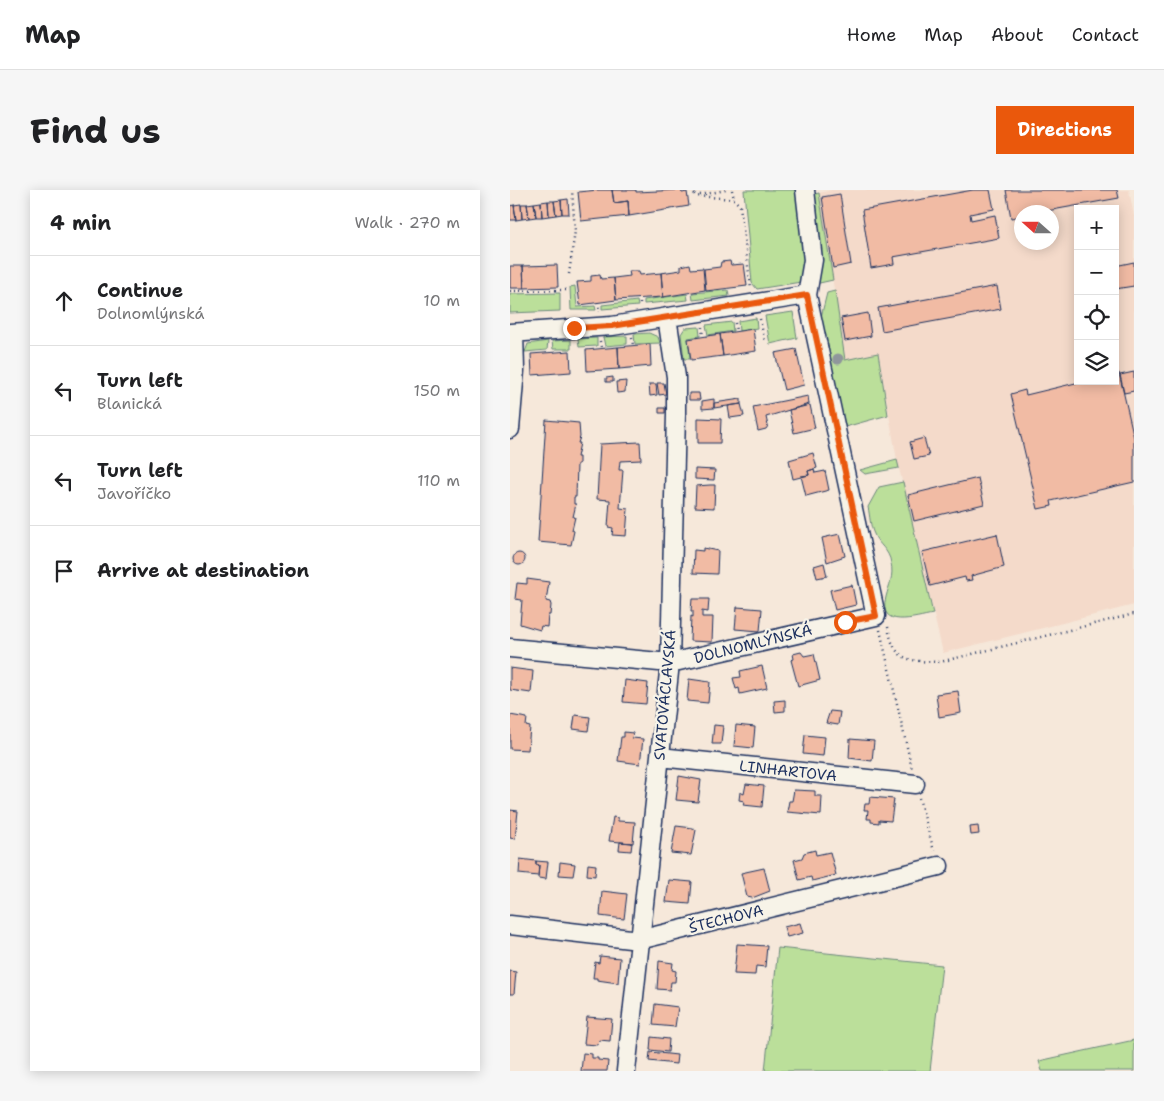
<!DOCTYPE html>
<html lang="en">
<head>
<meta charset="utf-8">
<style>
  :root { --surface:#fff; --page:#f6f6f6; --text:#202124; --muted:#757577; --line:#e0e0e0; --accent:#ea580c }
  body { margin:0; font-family:"Shantell Sans",sans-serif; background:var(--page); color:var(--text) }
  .controls { position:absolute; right:15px; top:15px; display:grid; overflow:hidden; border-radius:0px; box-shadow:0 2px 12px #0003 }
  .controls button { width:45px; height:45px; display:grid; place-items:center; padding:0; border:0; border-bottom:1px solid var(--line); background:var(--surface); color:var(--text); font:25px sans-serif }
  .compass { position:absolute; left:504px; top:15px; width:45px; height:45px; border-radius:50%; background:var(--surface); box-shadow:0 2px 12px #0003; rotate:291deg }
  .stop { position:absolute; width:15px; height:15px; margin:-11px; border:4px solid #ea580c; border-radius:50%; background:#fff }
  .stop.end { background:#ea580c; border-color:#fff; box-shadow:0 1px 5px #0008 }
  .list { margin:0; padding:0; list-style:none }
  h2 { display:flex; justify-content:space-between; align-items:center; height:65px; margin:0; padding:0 20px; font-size:21px }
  h2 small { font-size:16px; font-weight:400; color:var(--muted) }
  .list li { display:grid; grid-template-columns:32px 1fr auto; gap:15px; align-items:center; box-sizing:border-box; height:90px; padding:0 20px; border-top:1px solid var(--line) }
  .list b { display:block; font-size:19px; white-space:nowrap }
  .list p { margin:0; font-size:16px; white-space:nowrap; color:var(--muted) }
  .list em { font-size:16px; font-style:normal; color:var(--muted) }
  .icon { flex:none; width:28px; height:28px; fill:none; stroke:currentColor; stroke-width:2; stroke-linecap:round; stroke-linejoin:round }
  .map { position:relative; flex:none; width:624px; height:881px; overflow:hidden; border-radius:0px }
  header { display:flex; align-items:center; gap:30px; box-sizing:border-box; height:70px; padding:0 25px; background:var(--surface); border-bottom:1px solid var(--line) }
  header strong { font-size:24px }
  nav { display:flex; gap:28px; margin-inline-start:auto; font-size:18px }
  .intro { display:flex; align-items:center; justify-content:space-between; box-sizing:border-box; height:120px; padding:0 30px }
  h1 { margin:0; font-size:35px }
  .button { padding:12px 22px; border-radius:0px; background:var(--accent); color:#fff; font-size:18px; font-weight:700 }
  main { display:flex; gap:30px; padding:0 30px }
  aside { flex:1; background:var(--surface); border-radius:0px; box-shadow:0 2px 12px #0003 }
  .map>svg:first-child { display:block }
</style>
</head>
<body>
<header>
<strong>Map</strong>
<nav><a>Home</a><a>Map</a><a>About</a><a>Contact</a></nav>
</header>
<div class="intro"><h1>Find us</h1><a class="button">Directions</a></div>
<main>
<aside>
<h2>4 min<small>Walk · 270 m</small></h2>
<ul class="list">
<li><svg class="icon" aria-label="ahead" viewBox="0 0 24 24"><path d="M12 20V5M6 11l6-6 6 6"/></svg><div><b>Continue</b><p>Dolnomlýnská</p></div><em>10 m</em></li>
<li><svg class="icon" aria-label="left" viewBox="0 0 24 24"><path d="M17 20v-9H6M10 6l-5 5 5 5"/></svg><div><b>Turn left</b><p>Blanická</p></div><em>150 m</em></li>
<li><svg class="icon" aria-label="left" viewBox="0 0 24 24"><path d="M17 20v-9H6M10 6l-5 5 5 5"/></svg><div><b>Turn left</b><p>Javoříčko</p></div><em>110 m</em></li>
<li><svg class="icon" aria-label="arrive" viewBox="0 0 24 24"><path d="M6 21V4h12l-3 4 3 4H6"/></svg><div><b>Arrive at destination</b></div></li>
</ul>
</aside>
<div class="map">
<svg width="624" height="881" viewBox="0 0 624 881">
  <rect width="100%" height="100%" fill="#f6e8da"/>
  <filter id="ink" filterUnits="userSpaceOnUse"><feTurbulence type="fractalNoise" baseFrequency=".02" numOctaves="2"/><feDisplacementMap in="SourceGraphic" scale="10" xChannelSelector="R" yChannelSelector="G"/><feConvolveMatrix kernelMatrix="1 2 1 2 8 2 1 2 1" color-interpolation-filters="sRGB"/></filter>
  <g filter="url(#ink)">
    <!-- built -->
    <path fill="#f4daca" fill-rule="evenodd" d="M321,0H619L624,26V415L433,463L387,270L368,163L335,170L309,3ZM568,19H605V191H568ZM512,22H542V52H512Z"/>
    <!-- green -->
    <path fill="#bbdf9a" stroke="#6b877c" d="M234,0H293L302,70L291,92L247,99L242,93Z
      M309,3L323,90L305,94L300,5Z
      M65,96L67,117L85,116L86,120H61L60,97Z
      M218,100L219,106L183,110L182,103Z
      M325,101L335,170L368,163L378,225L335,237L318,175L311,127L317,103Z
      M50,103V121L0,123V104Z
      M177,104L178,110L134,114V110Z
      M127,111L128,116L92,119V115Z
      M283,122L287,148L260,154L255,126Z
      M246,128L247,138L229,141L228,131Z
      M222,132L223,141L198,145L196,135Z
      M189,137L190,146L178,148L180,169H174L171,144L175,138Z
      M139,143L148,147L150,153L125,154L124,144Z
      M117,146V154L95,156L93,147Z
      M87,148V156L69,157L68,149Z
      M61,150V159H43L42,151Z
      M38,151L37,160L15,162L18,154Z
      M387,270L389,278L355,284L350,280Z
      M393,292L423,424C406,427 367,440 376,407C379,395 384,386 381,373C379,359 368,355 364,344C360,336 360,326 358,317L369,297Z
      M268,758L432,775L420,881H255Z
      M624,850V881H532L529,871Z"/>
    <!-- building -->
    <path fill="#f1bba4" stroke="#1b2f5e" d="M88,0H102L104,13L118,11L119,26L71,31L68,2Z
      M102,0H126V2L171,0L172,3L177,2L179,16L119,26L118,11L104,13Z
      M463,0H480L484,19L460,24L461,30L485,25L489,48L383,67L384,74L361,78L352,20Z
      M496,0H607L609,8L531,22H512V26L501,28Z
      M330,4L341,74L323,78L312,7Z
      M58,9L59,24H52L51,10Z
      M51,10L52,24L46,25L44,11Z
      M38,11H44L46,25L39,26Z
      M38,11L39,26L32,27L31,12Z
      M31,12L32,27H26L24,13Z
      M24,13L26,27L19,28L17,14Z
      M11,14L12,29L6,30L4,15Z
      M11,14H17L19,28L12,29Z
      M4,15L6,30H0V16Z
      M220,71L221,75L234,74L237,96L196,101L194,79L210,77L211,72Z
      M624,72V96L605,99V76Z
      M180,74L181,79L193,78L195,100L153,107L151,83L171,80V76Z
      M47,75L48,97L14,98L13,76Z
      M0,76H13L14,98H0Z
      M119,81H129L130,85L151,83L153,107L106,110L104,88L120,86Z
      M90,85L91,89L104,88L106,110L70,115L67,92L81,91V86Z
      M487,96L491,119L372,141L368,118Z
      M358,123L361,146L335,151L331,128Z
      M243,139L246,161L213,166L210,144Z
      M210,144L213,166L181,170L178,149Z
      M140,154L141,176L109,179L108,157Z
      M108,157L109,179L77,181L76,160Z
      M286,159L294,195L274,200L265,163Z
      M60,161L61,182L22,185L21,164Z
      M624,182V201L614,203L610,185Z
      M609,183L624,248V292L541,311L542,316L528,319L501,204L515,200L516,205L574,191H605V184Z
      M103,187V192H96V188Z
      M116,191L115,202L107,203L106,192Z
      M147,193H154L156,204L149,205Z
      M139,194H146L147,205L140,206Z
      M179,203H189L190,210H179Z
      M298,206L299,214L256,227L258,236L256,239L248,241L243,217Z
      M204,209V218L192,219V211Z
      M231,209V214L204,218V213Z
      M231,214L234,226L220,228L218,216Z
      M300,215L305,238L284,243L279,220Z
      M149,218H155V223H149Z
      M188,228L211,229L210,253H188Z
      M36,230L69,233L70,247L68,253H70L67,267H69V274H67L66,307H64V314H66L63,327H65L62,340L64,341L61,355L28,352Z
      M414,248L419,266L404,269L400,252Z
      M130,252L131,270L110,271L109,280H113L110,318L118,319L116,346L102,345L103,338L98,337L100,310L87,309L90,254Z
      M303,263L307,278L298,281L299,285L283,289L279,270Z
      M185,279L205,280L204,290L185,289Z
      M304,279L305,283L315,281L319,300L296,306L291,286L299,285L298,281Z
      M468,288L474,314L404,331L398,305Z
      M200,295H205L204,318L185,317L186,296Z
      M330,344L335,366L317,372L312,348Z
      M487,344L494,377L461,386L462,390L456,391L455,387L420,396L412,362Z
      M193,358L208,361L207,384L183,383L184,360L193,361Z
      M3 369a6 6 0 1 1 12 0a6 6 0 1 1-12 0Z
      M314,373L317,386L307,388L304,376Z
      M17,389L39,392L36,411L40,412L41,415L40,425H38L37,437L31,436L30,440L10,434L12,410L5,409L7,393L17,394Z
      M342,395L346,415L325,420L320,400Z
      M182,409H199L198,422L192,421V427H203L202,452L180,451L181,426L183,427V421H181Z
      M227,417L252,419L250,441L225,439Z
      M291,462L294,466L304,464L310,490L288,496L281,470L284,469L283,464Z
      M252,476L257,498L230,504L229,498L226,499L223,488L231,487L230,481Z
      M0,478L23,481L21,503L0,500Z
      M179,489L200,492L198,513L177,511Z
      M115,490L138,493L136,514L113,512Z
      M448,501L451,523L429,527L426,504Z
      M275,510V521L265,522L264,511Z
      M320,521L330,522L328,535L316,533Z
      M0,525L17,528L16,536L20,537L18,560L0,559Z
      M65,525L80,527L78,541L63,539Z
      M204,535L213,536L211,554H202Z
      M226,535L245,537L243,558L224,556Z
      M114,542L123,543L122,548L133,549L130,574L108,571L111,547H114Z
      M295,545L315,547L313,566L293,564Z
      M340,549L364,551L362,571L339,568Z
      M169,586L191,590L188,612L166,610Z
      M236,594L254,596L252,617L233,615L234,611L229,610L230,602L234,604Z
      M284,600L305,601V606H312L311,625L277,622L279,611H282Z
      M360,607L384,609L381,631L369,630V633L361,632V629H357L358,620H354L355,614H359Z
      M0,620L8,621L5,649L0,648Z
      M103,627L108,628V631L125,632L123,653L99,651Z
      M166,636L183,638L186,640L181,665L161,663Z
      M468,636L469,644L461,645L460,637Z
      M110,652L122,653L121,661L109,660Z
      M305,660L306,665L320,662L326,685L302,691L301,687L289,690L284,670L292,668L294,663Z
      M10,669L26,671V675H29L28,686L9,684Z
      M26,671L38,672L36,689L28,688L29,675H26Z
      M50,672L65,674L63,686L49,685Z
      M78,674L86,675L85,686L77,685Z
      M254,678L260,701L242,708L237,707L231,683Z
      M159,690L182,692L180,714L156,712Z
      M92,701L117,704L114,729L90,726Z
      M290,733L293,743L277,747L274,737Z
      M227,754L257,756L255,777L246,776L245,785L224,784Z
      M90,766L110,768L108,793L87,790V788H83L85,772L89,773Z
      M149,771L163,773L162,780L166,781L165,792H161L160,800L147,799Z
      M0,781L6,782L4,804H0Z
      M145,814L168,817L165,837L143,835Z
      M77,827L102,829L100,851L89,850L88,855L74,854Z
      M141,847L159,849L158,862L140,860Z
      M140,862L167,865L166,874L139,871Z
      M73,863L82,864V868H88V870L98,871L97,881H71Z"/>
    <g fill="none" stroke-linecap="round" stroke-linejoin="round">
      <!-- minor casing -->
      <g stroke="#1b2f5e" stroke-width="21">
        <path id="minor" d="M0,143L102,136L297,105
          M0,239L5,180L4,143
          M0,458L160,473L366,426L297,105L303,70L295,0
          M150,567L405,594
          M0,735L129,750L429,676
          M116,881L160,473L166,224V187L157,127"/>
      </g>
      <!-- path -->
      <path stroke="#1b2f5e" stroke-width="2.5" stroke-dasharray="1 4" stroke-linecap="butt" d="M181,0L186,6L224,9L230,16L241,99
        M222,0L224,9
        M190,5L216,0
        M59,84L65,41L62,0
        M0,101L56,100
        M130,108V116
        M88,112L89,122
        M250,129L255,153
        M225,133L226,142
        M192,137L193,147
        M122,148L123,156
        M90,151L91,158
        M378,437C384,472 399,471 430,472L624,424
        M370,440L402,579
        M409,608L424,661"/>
      <!-- minor -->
      <use href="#minor" stroke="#f7f3e8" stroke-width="18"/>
    </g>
    <!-- trees -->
    <circle fill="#8f969c" cx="328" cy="169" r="5.5"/>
  </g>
  <g fill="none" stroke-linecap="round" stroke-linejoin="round" filter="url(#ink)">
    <!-- route -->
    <path stroke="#ea580c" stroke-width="6" d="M64,138L102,136L297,105L366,426L335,432"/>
  </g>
  <g text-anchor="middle" stroke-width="4.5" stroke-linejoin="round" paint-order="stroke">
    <!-- street labels -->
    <g font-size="15" fill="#1b2f5e" stroke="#f7f3e8">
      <text transform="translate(243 454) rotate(-14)" y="5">DOLNOMLÝNSKÁ</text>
      <text transform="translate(155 505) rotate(-85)" y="5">SVATOVÁCLAVSKÁ</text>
      <text transform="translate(278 581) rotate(6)" y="5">LINHARTOVA</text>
      <text transform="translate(216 729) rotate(-14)" y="5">ŠTECHOVA</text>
    </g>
  </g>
</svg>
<div class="controls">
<button>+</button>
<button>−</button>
<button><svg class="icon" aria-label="locate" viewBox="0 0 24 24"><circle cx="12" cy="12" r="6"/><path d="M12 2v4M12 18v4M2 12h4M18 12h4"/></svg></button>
<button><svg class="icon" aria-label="layers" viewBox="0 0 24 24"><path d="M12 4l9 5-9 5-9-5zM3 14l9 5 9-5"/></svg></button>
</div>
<svg class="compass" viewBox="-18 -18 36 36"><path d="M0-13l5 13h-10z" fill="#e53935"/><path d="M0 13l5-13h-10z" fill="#757577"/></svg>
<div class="stop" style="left:335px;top:432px"></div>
<div class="stop end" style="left:64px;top:138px"></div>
</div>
</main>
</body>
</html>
